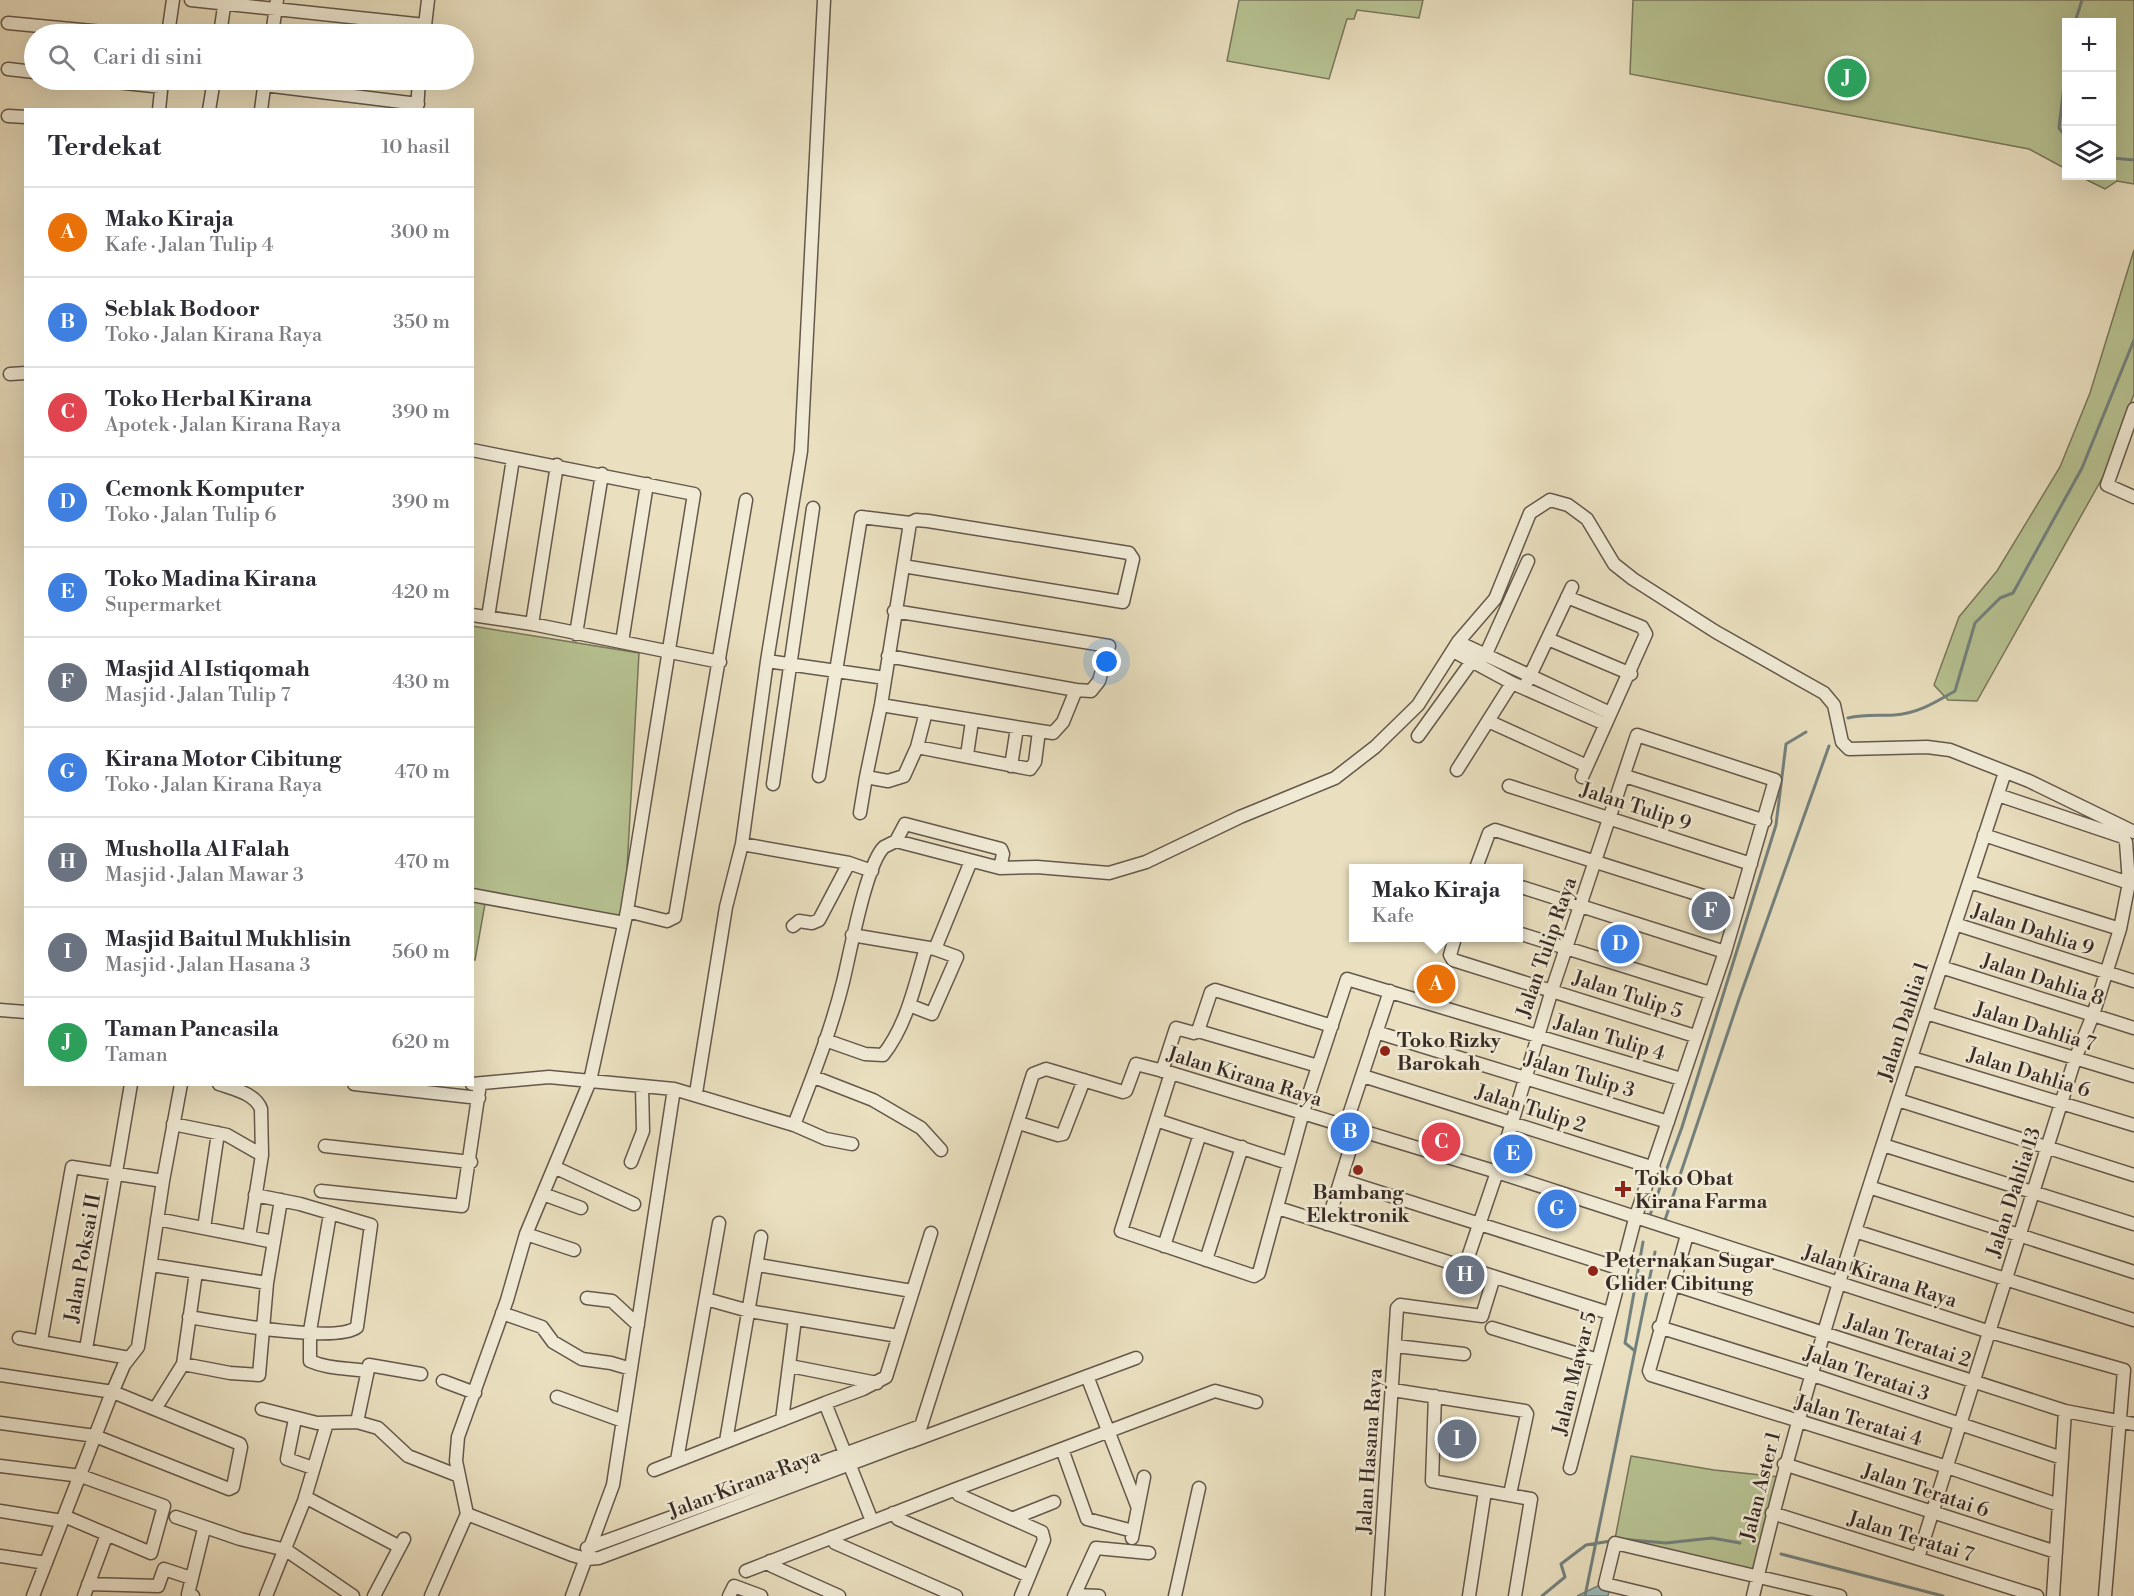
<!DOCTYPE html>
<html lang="id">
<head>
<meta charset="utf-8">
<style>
  :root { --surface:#fff; --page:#f7f7f7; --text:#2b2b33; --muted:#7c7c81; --line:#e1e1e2; --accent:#8f2418 }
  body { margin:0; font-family:"Libre Bodoni",serif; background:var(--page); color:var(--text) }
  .controls { position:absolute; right:18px; top:18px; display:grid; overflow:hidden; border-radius:0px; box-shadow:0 6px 24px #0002 }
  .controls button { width:54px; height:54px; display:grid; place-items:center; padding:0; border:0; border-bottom:2px solid var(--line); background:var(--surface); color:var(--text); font:30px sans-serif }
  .you { position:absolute; left:1107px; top:662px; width:21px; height:21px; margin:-15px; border:4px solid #fff; border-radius:50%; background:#1a73e8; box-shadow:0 0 0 9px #1a73e833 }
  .badge { display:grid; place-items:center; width:39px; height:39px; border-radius:50%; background:var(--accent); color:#fff; font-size:20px; font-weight:700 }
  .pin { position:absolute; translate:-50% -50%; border:3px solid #fff; box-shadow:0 2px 6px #0006 }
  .popup { position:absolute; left:1349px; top:864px; width:174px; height:78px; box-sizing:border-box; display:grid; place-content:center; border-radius:0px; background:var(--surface); filter:drop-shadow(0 2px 4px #0005); font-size:20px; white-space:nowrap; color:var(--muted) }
  .popup b { font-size:22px; color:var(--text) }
  .popup::after { content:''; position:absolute; left:50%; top:100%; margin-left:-12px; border:12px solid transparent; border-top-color:var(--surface) }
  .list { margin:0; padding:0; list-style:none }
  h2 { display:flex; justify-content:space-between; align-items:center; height:78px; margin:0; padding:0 24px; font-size:26px }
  h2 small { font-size:20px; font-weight:400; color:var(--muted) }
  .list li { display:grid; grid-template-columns:39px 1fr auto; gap:18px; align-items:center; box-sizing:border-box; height:90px; padding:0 24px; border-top:2px solid var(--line) }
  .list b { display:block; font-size:22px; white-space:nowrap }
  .list p { margin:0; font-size:20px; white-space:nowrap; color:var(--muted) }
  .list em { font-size:20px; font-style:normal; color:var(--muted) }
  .icon { flex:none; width:33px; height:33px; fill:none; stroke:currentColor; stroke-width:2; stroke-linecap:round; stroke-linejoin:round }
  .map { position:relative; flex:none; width:2134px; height:1596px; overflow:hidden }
  .search { position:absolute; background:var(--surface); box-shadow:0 6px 24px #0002; left:24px; top:24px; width:450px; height:66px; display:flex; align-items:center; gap:15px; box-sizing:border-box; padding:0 21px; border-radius:33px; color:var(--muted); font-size:22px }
  .panel { position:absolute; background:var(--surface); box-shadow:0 6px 24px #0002; left:24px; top:108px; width:450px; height:978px; border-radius:0px }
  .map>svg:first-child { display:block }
</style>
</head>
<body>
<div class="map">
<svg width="2134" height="1596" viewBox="0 0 2134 1596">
  <rect width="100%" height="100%" fill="#eae0c0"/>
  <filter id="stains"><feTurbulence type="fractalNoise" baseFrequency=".00333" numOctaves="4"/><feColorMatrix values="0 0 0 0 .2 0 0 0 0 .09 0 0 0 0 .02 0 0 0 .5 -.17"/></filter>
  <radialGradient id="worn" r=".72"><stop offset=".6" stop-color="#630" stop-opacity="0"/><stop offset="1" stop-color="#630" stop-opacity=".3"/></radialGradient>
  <!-- green -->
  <path fill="#b7c292" stroke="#78765c" stroke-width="1.5" d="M1239,0H1423L1419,18L1357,10L1354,19H1347L1329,79L1227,61Z
    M1633,0H2134V184L2117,181L2105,189L2079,176H2112V22H2066V169L2029,149L1630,74Z
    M2134,250V394L2104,475L1977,701L1948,700L1934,685L1959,617L1997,571L2060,467L2090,393Z
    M472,626L639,653L624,923L486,898L475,960L472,959Z
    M1631,1456L1714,1470L1781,1477L1758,1575L1614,1544Z"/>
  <!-- water -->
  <path fill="#9abbb9" stroke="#73817e" stroke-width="1.5" d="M1604,1583L1610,1586L1608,1596H1577Z"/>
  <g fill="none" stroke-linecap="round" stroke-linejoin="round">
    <!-- stream -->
    <path stroke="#73817e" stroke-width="3" d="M2075,22L2082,0
      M2066,67L2059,128L2066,137
      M2112,158L2134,160
      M1848,718C1864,714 1878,716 1894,715C1917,714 1936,702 1955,691L1975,623L2000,598L2013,593L2082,468L2134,340
      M1650,1215L1682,1127L1776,825L1786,744L1806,732
      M1664,1223L1739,999L1829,746
      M1635,1351L1625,1343L1643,1242
      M1620,1539L1666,1543L1712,1538L1740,1543
      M1781,1554L1943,1596
      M1542,1596L1565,1577L1561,1564L1586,1545L1611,1541
      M1585,1596L1655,1252"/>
    <!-- minor casing -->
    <g stroke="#64584c" stroke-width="15">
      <path id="minor" d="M191,0L425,25
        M8,23L124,34
        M168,34L173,0
        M220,34L225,0
        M272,34L277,0
        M424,34L428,0
        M8,69L34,72
        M97,80L162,87
        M264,85L418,104
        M159,110L162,81
        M209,110L214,80
        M261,110L265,80
        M417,110L419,80
        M8,116L26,117
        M10,374L26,373
        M2134,409L2107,485L2134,497
        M910,523L881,705L866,777L888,781L904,776L917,747L926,712
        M1567,597L1642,627L1646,634L1582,777
        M472,615L532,624L720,662
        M488,617L513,459
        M532,624L557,465
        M576,634L602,474
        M1548,639L1631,674
        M622,642L647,484
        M1458,642L1610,713
        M1453,651L1512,683L1605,724
        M888,656L1076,690
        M1485,656L1528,561
        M767,661L885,678
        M1527,682L1572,587
        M881,705L1053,733L1063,722L1076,690L1091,691L1099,681L1109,646L894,611
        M1488,721L1587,766
        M1418,736L1475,657
        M917,747L1030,769L1035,762L1039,731
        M967,755L972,721
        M1011,766L1017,728
        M1457,770L1512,683
        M819,776L861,517L910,523L916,520L928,521L1129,553L1133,559L1123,602L903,566
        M1625,776L1765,821
        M773,784L813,508
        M1509,786L1751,864
        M860,813L866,777
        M1984,835L2129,883
        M896,841L905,824L1001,849L1003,854L1000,868
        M742,844L849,863L872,871
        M1476,868L1489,833L1495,830L1738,907
        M1970,882L2120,929
        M1518,886L1725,952
        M472,895L624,923
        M627,911L667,921L675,917L746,500
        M1955,924L2134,981
        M793,926L799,921L812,923L819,920L849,863
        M1518,933L1710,993
        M852,935L935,949L957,957L932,1014L909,1005
        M1455,938L1450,955L1453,960L1695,1036
        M935,949L971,861
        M1941,967L2134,1028
        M0,1010L26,1012
        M1926,1013L2134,1076
        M1198,1031L1318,1066
        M1376,1032L1668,1122
        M825,1040L865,1054L883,1055C907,1025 915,984 926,948
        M1912,1058L2134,1125
        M1162,1071L1176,1028L1194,1033L1198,1031L1211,992L1215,990L1332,1026
        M1171,1073L1121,1231L1254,1276L1259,1273L1303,1112L1347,979L1681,1079
        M1363,1076L1654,1168
        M814,1077L873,1100L921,1128L941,1150
        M219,1084C233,1089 255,1093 261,1109L262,1155L249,1237
        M354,1084L479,1098
        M472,1084L549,1077L674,1089L794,1125C812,1078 831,1031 843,982C850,954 866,864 884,847L896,841L1000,868L1037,867L1109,873L1146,862L1240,817L1335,778L1375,747L1418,705L1458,642L1495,599L1530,513L1550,500L1568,505L1587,519L1614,564L1633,579L1716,632L1824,693L1834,705L1842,742L1849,749L1927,747L1950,750L2029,781L2134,832
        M696,1093L726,907L742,844L767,661L801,451L824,0
        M1898,1100L2134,1175
        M1156,1120L1288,1163
        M1019,1123L1058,1135L1063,1134L1084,1080
        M173,1124L227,1135L262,1155
        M794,1125L826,1139L852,1144
        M1345,1127L1390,991
        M1883,1145L2134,1224
        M325,1146L471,1162
        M631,1162L643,1131L642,1086
        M554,1167L634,1204
        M1341,1180L1621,1269
        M1869,1187L2134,1272
        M321,1191L462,1206L480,1084
        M543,1194L581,1208
        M1278,1208L1609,1313
        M330,1214L310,1331V1361C328,1369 347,1368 366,1371
        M157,1219L274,1242
        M1327,1224L1356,1130
        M204,1228L218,1133
        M1855,1231L2134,1320
        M526,1234L574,1250
        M1687,1235L1649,1371L1651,1375L1947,1467L2059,1505
        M1164,1246L1200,1134
        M1206,1260L1242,1147
        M152,1265L267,1283
        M758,1265L912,1291
        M1464,1269L1497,1172L1552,990L1637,735L1775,780L1725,952L1635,1219L1570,1468
        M1672,1284L2065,1411L2134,1424
        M587,1298L612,1301L638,1325
        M706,1299L749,1311L898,1336
        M502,1313L542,1327L553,1342L582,1359L611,1363L631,1369
        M189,1317C218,1322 337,1344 357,1327L371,1225L300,1204L255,1195
        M1659,1327L1813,1375L2062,1458
        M1492,1328L1598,1360
        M19,1338L129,1358
        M41,1341L72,1167L163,1181
        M1396,1346L1464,1354
        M86,1349L131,1084
        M183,1364L230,1373L259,1375L267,1283L281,1200
        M790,1366L877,1383
        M0,1375L113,1392L240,1444L241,1447L233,1487L229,1489L95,1436L0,1423
        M1087,1376L1138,1508
        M443,1381L475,1393
        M1393,1390L1525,1411L1527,1414L1510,1494
        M1435,1396L1432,1481L1531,1499L1515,1596
        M557,1397L623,1421
        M155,1409L183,1364L196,1272
        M262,1409L317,1423L357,1422L369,1365L421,1374
        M295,1419L287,1459L313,1468
        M782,1420L795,1319
        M357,1422L378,1428L408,1456L459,1476
        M726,1441L761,1237
        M910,1442L1136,1358
        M1062,1449L1087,1519L1133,1531
        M677,1460L719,1223
        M1784,1464L2056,1552
        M0,1466L81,1476L164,1506L151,1553L64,1516
        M654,1470L825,1403
        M956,1489L1215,1391L1256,1402
        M305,1497L400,1547
        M0,1511L62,1521
        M893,1513L898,1519L1029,1576
        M1772,1513L2037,1596
        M467,1514L572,1555L586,1559L599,1558L909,1442L921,1426L1033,1074L1046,1069L1123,1092L1126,1091L1136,1064L1171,1073L1497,1172L1990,1332L2124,1370
        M467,1514L456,1461L458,1437L507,1300L526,1234L590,1081L627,911L694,494L472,450
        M176,1517L240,1539L286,1550L353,1596
        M1014,1518L1054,1502
        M872,1521L825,1403L863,1389L886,1377L931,1233
        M832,1537L835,1543L956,1596
        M1132,1538L1144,1477
        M587,1548L921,1426
        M0,1556L46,1563
        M1918,1558L2075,1059L2093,1015L2120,929L2129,883L2126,842L2123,837L1998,795
        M770,1561L772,1566L839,1596
        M746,1571L956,1489L959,1495L1042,1532L1044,1540L1021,1596
        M88,1584L158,1586L164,1569L191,1578
        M1075,1595L1099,1596
        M33,1596L109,1400L124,1365L138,1347L163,1181L181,1084
        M84,1596L107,1534
        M193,1596L188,1594L204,1529
        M266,1596L304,1501L327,1423
        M374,1596L404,1539
        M431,1596L467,1514
        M572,1596L613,1485L674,1089
        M729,1596L734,1586L761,1596
        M1074,1596L1096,1548L1149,1553
        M1175,1596L1199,1488
        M1378,1596L1397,1308L1400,1305L1482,1316L1494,1277
        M1469,1596L1485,1491
        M1655,1596L1605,1584L1615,1543L1840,1596
        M1753,1596C1819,1316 1917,1045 2005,772
        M2053,1596L2065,1411
        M2105,1596L2124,1370"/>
    </g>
    <!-- minor -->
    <use href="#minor" stroke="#f1ebd6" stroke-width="12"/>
  </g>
  <!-- markers -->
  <g fill="#8f2418" stroke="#f1ebd6" stroke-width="2">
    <circle cx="1385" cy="1051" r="6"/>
    <circle cx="1358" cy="1170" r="6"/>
    <path d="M1620 1180h6v6h6v6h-6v6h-6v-6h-6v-6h6z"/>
    <circle cx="1593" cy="1271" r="6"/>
  </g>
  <g text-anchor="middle" stroke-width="5" stroke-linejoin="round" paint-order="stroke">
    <!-- street labels -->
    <g font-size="20" fill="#382b26" stroke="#f1ebd6">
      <text transform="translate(1636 806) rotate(18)" y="7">Jalan Tulip 9</text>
      <text transform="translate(2033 929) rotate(18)" y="7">Jalan Dahlia 9</text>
      <text transform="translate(1546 947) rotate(-71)" y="7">Jalan Tulip Raya</text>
      <text transform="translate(2043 979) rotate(18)" y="7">Jalan Dahlia 8</text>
      <text transform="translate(1628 994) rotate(18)" y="7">Jalan Tulip 5</text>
      <text transform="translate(1903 1021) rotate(-72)" y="7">Jalan Dahlia 1</text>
      <text transform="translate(2035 1026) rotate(17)" y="7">Jalan Dahlia 7</text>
      <text transform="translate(1610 1037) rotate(17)" y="7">Jalan Tulip 4</text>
      <text transform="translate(2029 1072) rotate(17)" y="7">Jalan Dahlia 6</text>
      <text transform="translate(1580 1074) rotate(17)" y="7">Jalan Tulip 3</text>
      <text transform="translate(1245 1076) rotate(17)" y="7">Jalan Kirana Raya</text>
      <text transform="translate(1531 1108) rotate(18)" y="7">Jalan Tulip 2</text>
      <text transform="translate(2013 1192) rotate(-72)" y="7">Jalan Dahlia 13</text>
      <text transform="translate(82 1258) rotate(-80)" y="7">Jalan Poksai II</text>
      <text transform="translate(1880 1276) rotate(18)" y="7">Jalan Kirana Raya</text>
      <text transform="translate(1908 1340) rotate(18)" y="7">Jalan Teratai 2</text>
      <text transform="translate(1574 1373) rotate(-76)" y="7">Jalan Mawar 5</text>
      <text transform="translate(1867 1373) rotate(19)" y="7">Jalan Teratai 3</text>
      <text transform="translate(1859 1420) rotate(17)" y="7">Jalan Teratai 4</text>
      <text transform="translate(1369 1451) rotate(-86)" y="7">Jalan Hasana Raya</text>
      <text transform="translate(744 1483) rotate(-21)" y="7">Jalan Kirana Raya</text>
      <text transform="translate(1760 1486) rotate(-76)" y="7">Jalan Aster 1</text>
      <text transform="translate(1926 1490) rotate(18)" y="7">Jalan Teratai 6</text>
      <text transform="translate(1911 1536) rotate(17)" y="7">Jalan Teratai 7</text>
    </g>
    <!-- poi labels -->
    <g font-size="20" font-weight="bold" fill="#382b26" stroke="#f1ebd6" text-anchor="start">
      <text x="1397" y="1047">Toko Rizky<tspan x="1397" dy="23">Barokah</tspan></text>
      <text x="1635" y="1185">Toko Obat<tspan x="1635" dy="23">Kirana Farma</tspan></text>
      <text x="1358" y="1199" text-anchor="middle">Bambang<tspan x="1358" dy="23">Elektronik</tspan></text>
      <text x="1605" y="1267">Peternakan Sugar<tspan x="1605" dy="23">Glider Cibitung</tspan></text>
    </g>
  </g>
  <rect width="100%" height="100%" filter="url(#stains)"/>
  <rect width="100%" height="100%" fill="url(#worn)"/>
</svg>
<div class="controls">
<button>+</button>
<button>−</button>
<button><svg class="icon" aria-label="layers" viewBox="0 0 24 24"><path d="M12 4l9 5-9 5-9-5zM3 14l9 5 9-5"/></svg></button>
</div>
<div class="you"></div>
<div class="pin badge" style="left:1436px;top:984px;background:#e8710a">A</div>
<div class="popup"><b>Mako Kiraja</b>Kafe</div>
<div class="pin badge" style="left:1350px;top:1132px;background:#3f7fe0">B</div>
<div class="pin badge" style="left:1441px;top:1142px;background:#e0444e">C</div>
<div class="pin badge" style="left:1620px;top:944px;background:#3f7fe0">D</div>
<div class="pin badge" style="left:1513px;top:1154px;background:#3f7fe0">E</div>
<div class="pin badge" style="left:1711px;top:911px;background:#6b7280">F</div>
<div class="pin badge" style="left:1557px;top:1209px;background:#3f7fe0">G</div>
<div class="pin badge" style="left:1465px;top:1275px;background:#6b7280">H</div>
<div class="pin badge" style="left:1457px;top:1439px;background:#6b7280">I</div>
<div class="pin badge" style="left:1847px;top:78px;background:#2e9e5b">J</div>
<div class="search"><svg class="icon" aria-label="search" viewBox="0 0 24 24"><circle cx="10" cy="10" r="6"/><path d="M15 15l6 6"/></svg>Cari di sini</div>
<section class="panel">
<h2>Terdekat<small>10 hasil</small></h2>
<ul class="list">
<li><span class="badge" style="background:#e8710a">A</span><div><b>Mako Kiraja</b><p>Kafe · Jalan Tulip 4</p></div><em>300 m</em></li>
<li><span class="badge" style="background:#3f7fe0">B</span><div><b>Seblak Bodoor</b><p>Toko · Jalan Kirana Raya</p></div><em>350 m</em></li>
<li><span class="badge" style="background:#e0444e">C</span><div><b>Toko Herbal Kirana</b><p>Apotek · Jalan Kirana Raya</p></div><em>390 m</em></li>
<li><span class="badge" style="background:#3f7fe0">D</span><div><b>Cemonk Komputer</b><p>Toko · Jalan Tulip 6</p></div><em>390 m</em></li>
<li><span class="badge" style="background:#3f7fe0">E</span><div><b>Toko Madina Kirana</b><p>Supermarket</p></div><em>420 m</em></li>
<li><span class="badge" style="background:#6b7280">F</span><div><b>Masjid Al Istiqomah</b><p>Masjid · Jalan Tulip 7</p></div><em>430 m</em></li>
<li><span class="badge" style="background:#3f7fe0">G</span><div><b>Kirana Motor Cibitung</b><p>Toko · Jalan Kirana Raya</p></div><em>470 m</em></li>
<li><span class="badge" style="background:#6b7280">H</span><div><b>Musholla Al Falah</b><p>Masjid · Jalan Mawar 3</p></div><em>470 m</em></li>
<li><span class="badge" style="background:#6b7280">I</span><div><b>Masjid Baitul Mukhlisin</b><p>Masjid · Jalan Hasana 3</p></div><em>560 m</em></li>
<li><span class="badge" style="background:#2e9e5b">J</span><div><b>Taman Pancasila</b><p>Taman</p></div><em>620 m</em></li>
</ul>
</section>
</div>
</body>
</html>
